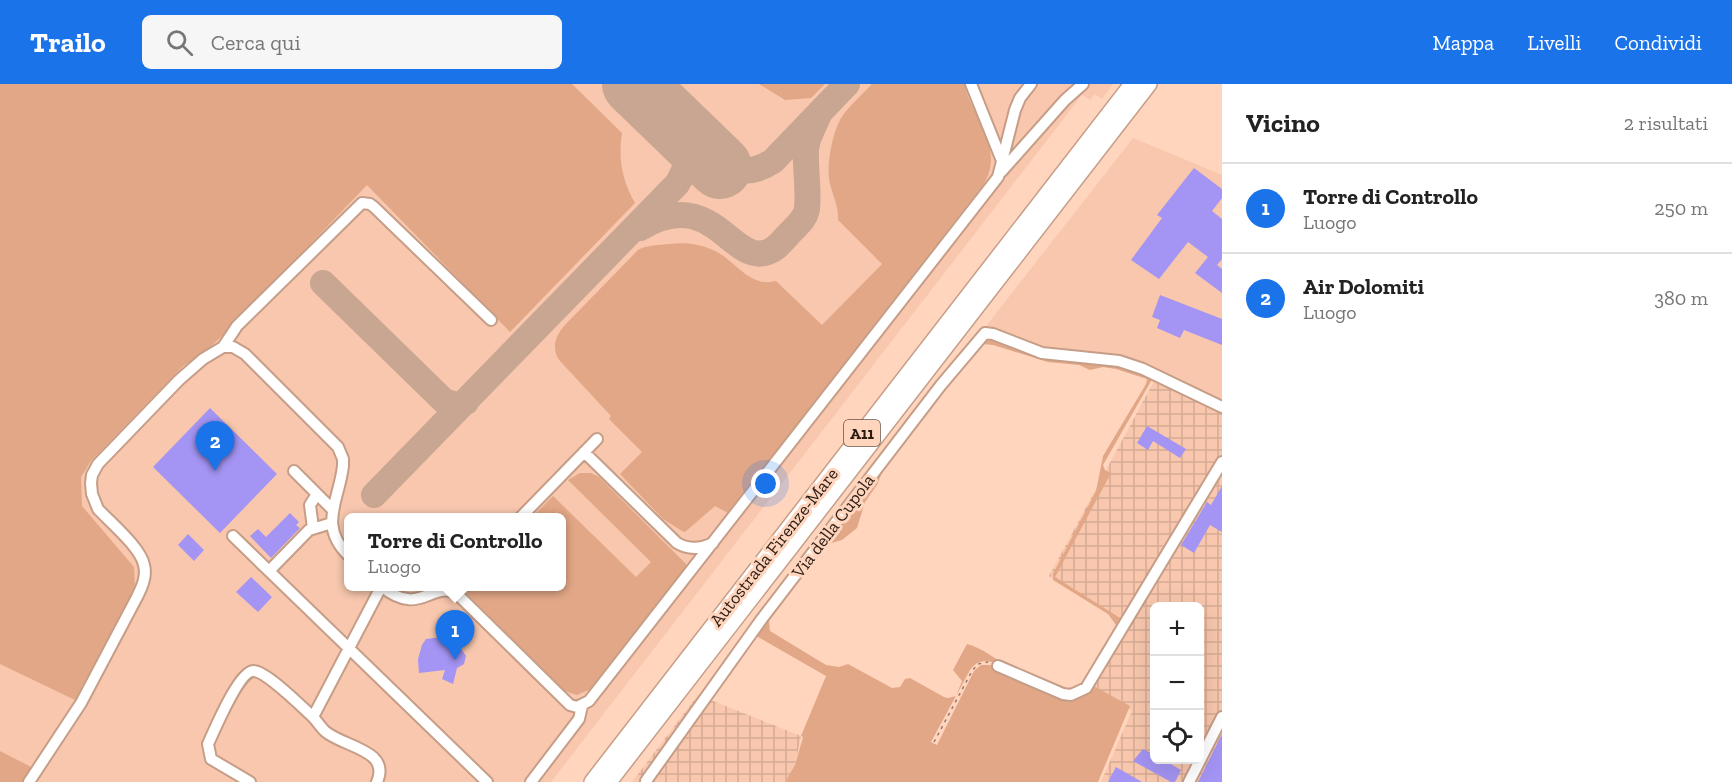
<!DOCTYPE html>
<html lang="it">
<head>
<meta charset="utf-8">
<style>
  :root { --surface:#fff; --page:#f6f6f6; --text:#222; --muted:#767676; --line:#e0e0e0; --accent:#1a73e8 }
  body { margin:0; font-family:"Zilla Slab",serif; background:var(--page); color:var(--text) }
  .controls { position:absolute; right:18px; bottom:18px; display:grid; overflow:hidden; border-radius:9px; box-shadow:0 6px 24px #0002 }
  .controls button { width:54px; height:54px; display:grid; place-items:center; padding:0; border:0; border-bottom:2px solid var(--line); background:var(--surface); color:var(--text); font:30px sans-serif }
  .you { position:absolute; left:766px; top:400px; width:21px; height:21px; margin:-15px; border:4px solid #fff; border-radius:50%; background:#1a73e8; box-shadow:0 0 0 9px #1a73e833 }
  .badge { display:grid; place-items:center; width:39px; height:39px; border-radius:50%; background:var(--accent); color:#fff; font-size:20px; font-weight:700 }
  .pin { position:absolute; translate:-50% -50px; filter:drop-shadow(0 2px 3px #0008) }
  .pin::after { content:''; position:absolute; top:32px; width:21px; height:18px; background:inherit; clip-path:polygon(0 0,100% 0,50% 100%) }
  .popup { position:absolute; left:344px; top:429px; width:222px; height:78px; box-sizing:border-box; display:grid; place-content:center; border-radius:9px; background:var(--surface); filter:drop-shadow(0 2px 4px #0005); font-size:20px; white-space:nowrap; color:var(--muted) }
  .popup b { font-size:22px; color:var(--text) }
  .popup::after { content:''; position:absolute; left:50%; top:100%; margin-left:-12px; border:12px solid transparent; border-top-color:var(--surface) }
  .list { margin:0; padding:0; list-style:none }
  h2 { display:flex; justify-content:space-between; align-items:center; height:78px; margin:0; padding:0 24px; font-size:26px }
  h2 small { font-size:20px; font-weight:400; color:var(--muted) }
  .list li { display:grid; grid-template-columns:39px 1fr auto; gap:18px; align-items:center; box-sizing:border-box; height:90px; padding:0 24px; border-top:2px solid var(--line) }
  .list b { display:block; font-size:22px; white-space:nowrap }
  .list p { margin:0; font-size:20px; white-space:nowrap; color:var(--muted) }
  .list em { font-size:20px; font-style:normal; color:var(--muted) }
  .icon { flex:none; width:33px; height:33px; fill:none; stroke:currentColor; stroke-width:2; stroke-linecap:round; stroke-linejoin:round }
  .map { position:relative; flex:none; width:1222px; height:698px; overflow:hidden }
  header { display:flex; align-items:center; gap:36px; box-sizing:border-box; height:84px; padding:0 30px; background:var(--accent); color:#fff }
  header strong { font-size:28px }
  nav { display:flex; gap:33px; margin-inline-start:auto; font-size:21px }
  .search { width:420px; height:54px; background:var(--page); display:flex; align-items:center; gap:15px; box-sizing:border-box; padding:0 21px; border-radius:9px; color:var(--muted); font-size:22px }
  main { display:flex }
  aside { flex:1; background:var(--surface) }
  .map>svg:first-child { display:block }
</style>
</head>
<body>
<header>
<strong>Trailo</strong>
<div class="search"><svg class="icon" aria-label="search" viewBox="0 0 24 24"><circle cx="10" cy="10" r="6"/><path d="M15 15l6 6"/></svg>Cerca qui</div>
<nav><a>Mappa</a><a>Livelli</a><a>Condividi</a></nav>
</header>
<main>
<div class="map">
<svg width="1222" height="698" viewBox="0 0 1222 698">
  <defs>
    <pattern id="industrial-grid" width="8" height="8" patternUnits="userSpaceOnUse" patternTransform="scale(1.5)"><rect width="8" height="8" fill="#f8c7ad"/><path d="M0 4h8M4 0v8" fill="none" stroke="#d5aa94"/></pattern>
  </defs>
  <rect width="100%" height="100%" fill="#ffd5be"/>
  <!-- built -->
  <path fill="#f8c7ad" fill-rule="evenodd" d="M0,0H1113L1102,15L1095,10L1090,16L1082,11L551,698H0ZM348,434H562V502H348Z
    M1133,54L1222,91V317L1160,286L1118,270L1050,268L983,246Z"/>
  <!-- industrial -->
  <path fill="url(#industrial-grid)" fill-rule="evenodd" d="M1160,286L1222,317V698H1101L1132,627L1091,601L1124,540L1049,492ZM1154,522H1200V676H1154Z
    M698,611L801,652L795,681L785,698H632Z"/>
  <!-- green -->
  <path fill="#e2a786" fill-rule="evenodd" d="M0,0H572L622,49C618,75 622,96 635,119L510,248L367,101L225,249L204,269L183,282L91,377L81,393L82,422L134,483L135,503L75,616L0,580Z
    M759,0H825L811,14L785,16Z
    M872,0H964C973,35 1006,65 983,101L728,429L715,422L685,448L682,447L663,435L620,390L642,368L609,335L611,332L560,277C551,265 555,253 564,242L638,166C647,161 659,161 670,160C685,158 701,160 715,167C736,177 749,204 776,197L822,241L882,180L838,136C839,121 831,109 829,95C827,78 833,45 843,31C851,20 863,10 872,0Z
    M989,253L996,254L1042,272L1117,280L1154,292L1103,381L1105,386L1111,389L1055,493L1120,534L1123,541L1087,597L1074,607L1058,606L992,578C982,576 976,578 970,586L931,658L937,661L974,587L981,581H990C1008,589 1058,616 1075,611C1081,610 1086,605 1090,600L1130,622L1098,698H785L795,681L803,653L801,652L826,592L758,553L756,549L758,545L956,285L979,259ZM983,260L993,261L1048,278L1079,281L1090,286L1103,283L1116,285L1147,295L1146,300L1103,372L1096,407L1053,490V496L1108,530L1116,541C1115,557 1105,569 1097,582C1092,591 1085,602 1076,606C1061,612 1020,591 1007,582C994,574 982,564 967,560L953,586L962,597L956,612L948,614L944,613L910,594L905,595L900,603L892,604L848,580L839,583L826,581L770,547L769,537L820,465L828,460L842,456L857,444L865,418L877,401L886,379L973,269Z
    M580,389H591L599,393L686,480V485L593,604L577,611L565,607L474,518L466,508L467,502H562V434L532,433L553,412L636,493L651,478L568,396Z
    M0,667L31,683L23,698H0Z"/>
  <g fill="none" stroke-linecap="round" stroke-linejoin="round">
    <!-- taxiway -->
    <path stroke="#c8a692" stroke-width="26" d="M712,75C732,89 752,91 773,77L847,0
      M640,144C713,100 731,182 768,168C777,165 782,157 788,151C795,143 805,136 807,125C809,106 805,85 806,65L808,55L820,28
      M323,199L444,317L456,321L466,318
      M374,411L677,100C700,66 677,44 654,20"/>
    <!-- runway -->
    <path stroke="#c8a692" stroke-width="64" d="M634,0L720,83"/>
  </g>
  <!-- building -->
  <path fill="#a494f3" d="M1194,84L1222,105V114L1212,127L1222,135V175L1217,181L1222,185V209L1195,189L1208,173L1188,158L1159,195L1131,176L1162,134L1157,131Z
    M1160,211L1222,235V261L1184,246L1180,254L1157,244L1160,236L1152,233Z
    M210,324L277,390L220,449L153,383Z
    M1147,342L1186,365L1180,374L1153,357L1148,366L1137,359Z
    M1222,402V448L1210,441L1194,469L1181,461L1207,418L1211,421Z
    M290,429L299,438L296,441L300,444L271,474L250,452L258,445L266,453Z
    M188,450L204,466L194,477L178,461Z
    M251,493L272,513L258,528L236,508Z
    M441,553L448,557L451,565L462,566L466,572L464,580L457,584L453,600L442,595L445,586L419,589L418,575L422,561L426,555Z
    M1222,650V698H1198Z
    M1143,665L1155,671V675H1162L1181,686L1175,698H1171L1133,677Z
    M1116,683L1142,698H1108Z"/>
  <g fill="none" stroke-linecap="round" stroke-linejoin="round">
    <!-- minor casing -->
    <g stroke="#c69e88" stroke-width="14">
      <path id="minor" d="M971,0L1002,77
        M1001,88L1065,16L1083,0
        M223,263H233L245,270L338,363L343,375V382C339,417 318,441 348,471
        M584,368L677,459C689,466 701,465 713,459
        M294,387L332,425
        M520,434L597,355
        M332,439L309,446L269,487L487,698
        M313,444L310,421L317,410
        M233,452L269,487
        M381,502C420,534 430,497 456,509L570,621L577,623L589,617L998,93L1015,26L1020,14L1031,0
        M998,582L1063,610L1071,611L1086,604L1222,378
        M646,697L761,536L941,301L985,249L993,250L1042,269L1119,277L1143,285L1222,323
        M29,698L81,619L137,513C142,503 147,492 144,481C141,464 111,439 98,425L92,410L91,399L92,391L98,380L179,296L203,275L223,263L237,242L362,119L370,120L374,123L491,236
        M250,698L211,675L208,660C214,647 240,585 254,587C267,588 302,623 313,633
        M377,698C391,666 344,663 326,648C321,644 317,637 313,633L381,503
        M531,698L579,635L582,622
        M1189,698L1222,633"/>
    </g>
    <!-- highway casing -->
    <g stroke="#c69e88" stroke-width="18">
      <path id="highway" d="M592,698L1132,0
        M609,698L1149,0"/>
    </g>
    <!-- path -->
    <path stroke="#947868" stroke-width="1.5" stroke-dasharray="3 4.5" stroke-linecap="butt" d="M934,658L972,587L978,580L988,578"/>
    <!-- minor -->
    <use href="#minor" stroke="#fff" stroke-width="10"/>
    <!-- highway -->
    <use href="#highway" stroke="#fff" stroke-width="15"/>
  </g>
  <g text-anchor="middle" stroke-width="6" stroke-linejoin="round" paint-order="stroke">
    <!-- shield labels -->
    <rect fill="#ffd5be" stroke="#6a5346" stroke-width="1.5" x="844" y="336" width="36" height="26" rx="4.5"/>
    <g font-size="16" font-weight="bold" fill="#2a1b13">
      <text x="862" y="355">A11</text>
    </g>
    <!-- street labels -->
    <g font-size="18" fill="#2a1b13" stroke="#ffd5be">
      <text transform="translate(833 442) rotate(-53)" y="6">Via della Cupola</text>
      <text transform="translate(774 463) rotate(-52)" y="6">Autostrada Firenze-Mare</text>
    </g>
  </g>
</svg>
<div class="controls">
<button>+</button>
<button>−</button>
<button><svg class="icon" aria-label="locate" viewBox="0 0 24 24"><circle cx="12" cy="12" r="6"/><path d="M12 2v4M12 18v4M2 12h4M18 12h4"/></svg></button>
</div>
<div class="you"></div>
<div class="pin badge" style="left:455px;top:576px">1</div>
<div class="popup"><b>Torre di Controllo</b>Luogo</div>
<div class="pin badge" style="left:215px;top:387px">2</div>
</div>
<aside>
<h2>Vicino<small>2 risultati</small></h2>
<ul class="list">
<li><span class="badge">1</span><div><b>Torre di Controllo</b><p>Luogo</p></div><em>250 m</em></li>
<li><span class="badge">2</span><div><b>Air Dolomiti</b><p>Luogo</p></div><em>380 m</em></li>
</ul>
</aside>
</main>
</body>
</html>
